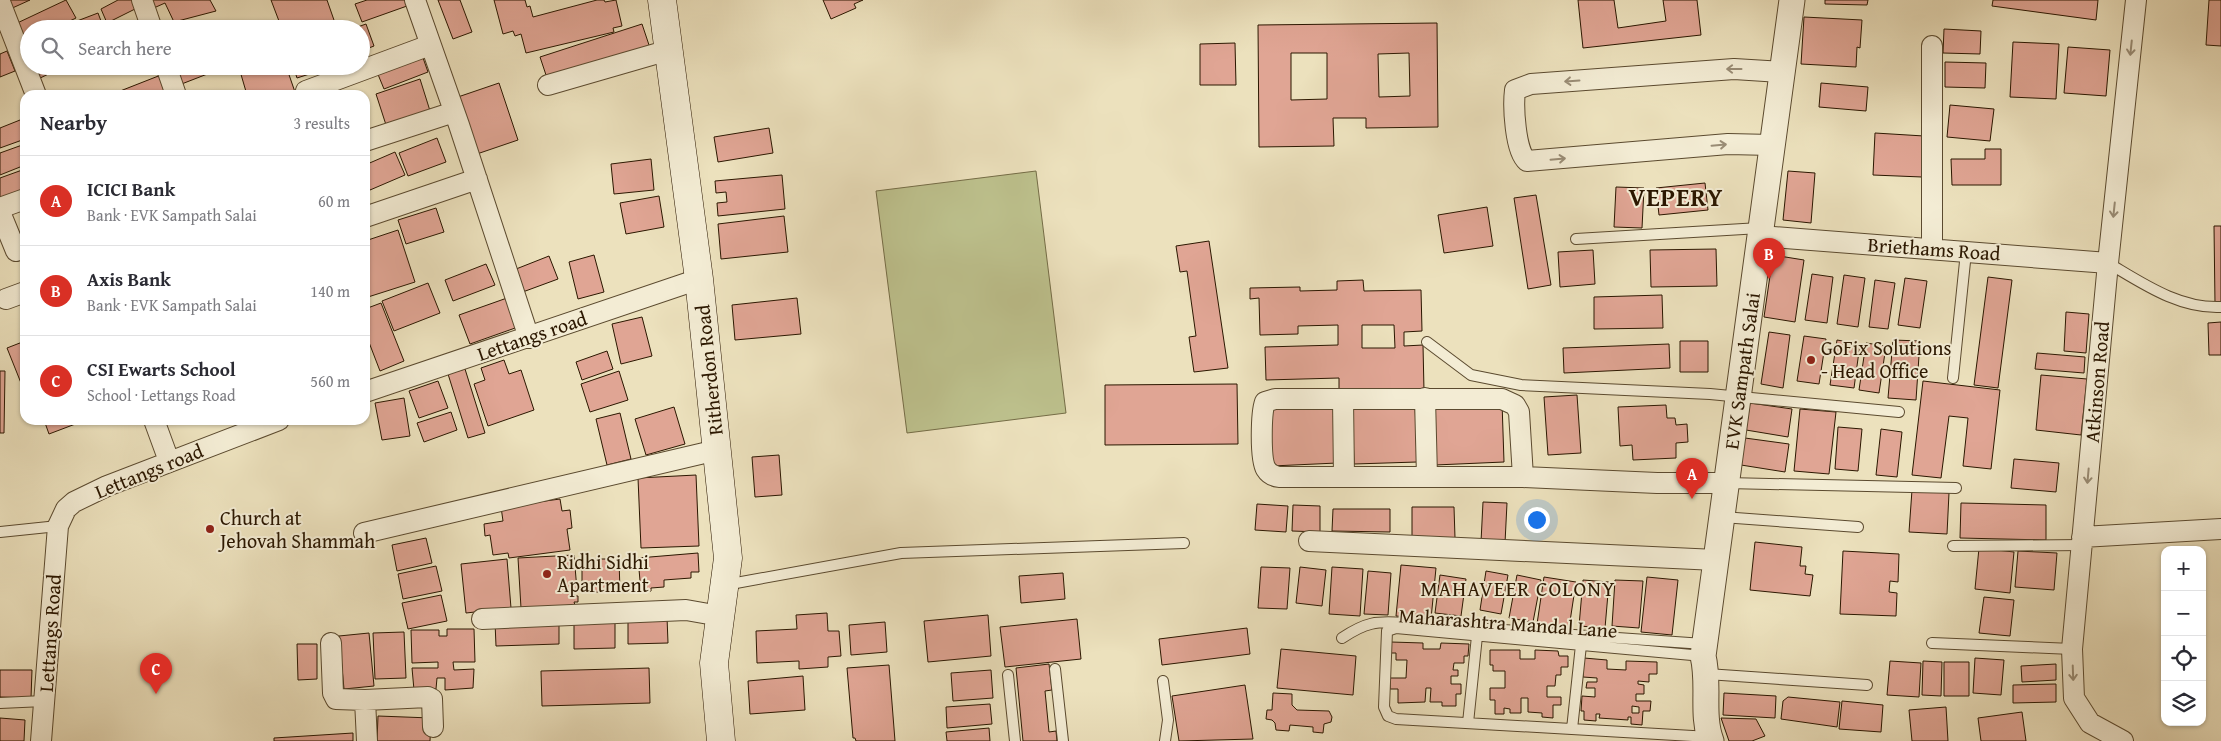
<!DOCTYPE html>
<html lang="en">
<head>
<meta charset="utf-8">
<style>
  :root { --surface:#fff; --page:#f7f7f7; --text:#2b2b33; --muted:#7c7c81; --line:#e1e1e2; --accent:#d93025 }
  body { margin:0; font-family:"Gentium Book Plus",serif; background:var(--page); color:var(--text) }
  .controls { position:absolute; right:15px; bottom:15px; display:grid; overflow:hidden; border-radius:10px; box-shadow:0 1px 4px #0004 }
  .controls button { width:45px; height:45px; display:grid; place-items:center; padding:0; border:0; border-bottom:1px solid var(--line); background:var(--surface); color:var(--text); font:25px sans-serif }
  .you { position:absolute; left:1536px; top:519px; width:18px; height:18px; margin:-12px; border:4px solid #fff; border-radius:50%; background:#1a73e8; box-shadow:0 0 0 8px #1a73e833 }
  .badge { display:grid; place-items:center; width:32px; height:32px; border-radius:50%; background:var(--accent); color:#fff; font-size:16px; font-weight:700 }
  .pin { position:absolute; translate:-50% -41px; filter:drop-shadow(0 1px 2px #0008) }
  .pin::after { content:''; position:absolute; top:26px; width:18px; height:15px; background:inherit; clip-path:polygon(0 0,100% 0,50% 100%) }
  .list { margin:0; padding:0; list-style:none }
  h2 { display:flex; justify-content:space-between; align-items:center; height:65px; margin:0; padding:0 20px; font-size:21px }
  h2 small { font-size:16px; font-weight:400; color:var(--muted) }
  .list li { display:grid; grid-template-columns:32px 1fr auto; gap:15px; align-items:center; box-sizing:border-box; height:90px; padding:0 20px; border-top:1px solid var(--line) }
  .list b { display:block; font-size:19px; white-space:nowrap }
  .list p { margin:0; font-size:16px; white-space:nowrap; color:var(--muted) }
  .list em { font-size:16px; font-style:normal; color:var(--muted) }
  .icon { flex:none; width:28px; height:28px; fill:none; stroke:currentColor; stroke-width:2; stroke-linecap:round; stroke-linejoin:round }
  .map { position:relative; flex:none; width:2221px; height:741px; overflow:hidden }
  .search { position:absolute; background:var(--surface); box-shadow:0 1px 4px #0004; left:20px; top:20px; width:350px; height:55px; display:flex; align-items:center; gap:12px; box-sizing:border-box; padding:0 18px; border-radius:28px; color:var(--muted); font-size:19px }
  .panel { position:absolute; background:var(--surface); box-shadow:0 1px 4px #0004; left:20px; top:90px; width:350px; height:335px; border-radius:15px }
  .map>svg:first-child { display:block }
</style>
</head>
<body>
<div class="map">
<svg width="2221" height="741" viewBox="0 0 2221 741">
  <rect width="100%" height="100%" fill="#ece1bd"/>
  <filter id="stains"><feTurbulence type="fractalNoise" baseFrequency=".004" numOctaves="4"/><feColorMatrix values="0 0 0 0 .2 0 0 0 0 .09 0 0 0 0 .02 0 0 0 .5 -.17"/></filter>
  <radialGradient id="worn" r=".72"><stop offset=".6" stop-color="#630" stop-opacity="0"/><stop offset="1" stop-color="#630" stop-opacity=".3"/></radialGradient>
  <!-- green -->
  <path fill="#bdc18d" stroke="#746c46" d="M1036,171L1066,413L907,433L876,191Z"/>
  <!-- building -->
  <path fill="#e0a594" stroke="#2b1700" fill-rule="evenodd" d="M3,0H30L8,10Z
    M66,0L76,18L53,29H29V40L22,43L13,25Z
    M118,0H133L137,8L107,23L101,9Z
    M144,0H210L216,11L174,22L165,3L147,11Z
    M271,0H327L335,23L318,29H282Z
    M367,0H405L407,6L362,22L355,4Z
    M438,0H460L472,32L453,39Z
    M494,0H525L527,7L530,6L533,17L597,0H604L605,2L616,0L622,26L613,28L614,32L526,53L521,34L515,36L513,31L503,34Z
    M823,0H863L854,4L856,8L831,19Z
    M1578,0H1614L1618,28L1666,21L1663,0H1697L1701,35L1583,48Z
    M1825,0H1868L1867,5L1825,4Z
    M1993,0H2098L2096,20L1992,6Z
    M2209,0H2221V46L2206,45Z
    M98,13L104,29H79L77,21Z
    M1804,17L1862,20L1860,48L1857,47L1856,67L1801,64Z
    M1437,23L1438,127L1366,128V118H1333L1334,146L1259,147L1258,25ZM1291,53H1327V99L1291,100ZM1409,53L1410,96L1379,97L1378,54Z
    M366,24L374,46L361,51V29H352Z
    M642,24L650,48L548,81L540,57Z
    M1944,29L1981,31L1980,54L1943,53Z
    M2013,42L2059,44L2056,99L2010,97Z
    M1235,43L1236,85H1200V44Z
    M2068,47L2110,50L2106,96L2064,93Z
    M7,51L15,71L0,77V54Z
    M422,55L428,72L384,89L377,72Z
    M1945,62L1986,63L1985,88L1945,87Z
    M29,66H65L34,81Z
    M178,66H228L179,85L172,68Z
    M254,66H286L296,95H247L240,71Z
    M293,66H321L322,70L297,78Z
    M166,73L174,95H110Z
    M420,79L431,114L387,128L376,94Z
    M499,83L518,140L471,156L452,99Z
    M1821,83L1868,87L1866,111L1819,107Z
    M1950,105L1994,109L1990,141L1947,137Z
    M25,118V139L0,148V128Z
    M769,128L773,153L718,162L714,137Z
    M1875,133L1924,136L1922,177L1873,175Z
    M437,138L446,162L408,176L399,153Z
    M25,144V165L0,175V153Z
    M1985,149H2001V185H1952L1951,159H1985Z
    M395,152L405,175L370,190L365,180V165Z
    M651,159L654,190L614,194L611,164Z
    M25,169V195L0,204V178Z
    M1788,171L1815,173L1811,223L1783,220Z
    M782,175L785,209L718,216L717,203L727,202L726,192L716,193L715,181Z
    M1705,183L1708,210L1659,215L1656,188Z
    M1616,187L1644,188L1642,228L1614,227Z
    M1536,195L1551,285L1528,289L1514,198Z
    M659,196L664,227L626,234L620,203Z
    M1487,207L1493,246L1444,253L1438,215Z
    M436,208L444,232L406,244L398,220Z
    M784,216L788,252L721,259L718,224Z
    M2214,226H2221V304H2215Z
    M398,230L415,282L368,297L365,288V241Z
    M1209,241L1228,368L1194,372L1189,337L1196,336L1187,271L1180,272L1176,246Z
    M1716,249L1717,286L1651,287L1650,250Z
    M1593,250L1595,284L1560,287L1558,252Z
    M594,255L604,292L578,299L569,262Z
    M1773,255L1804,260L1795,322L1764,317Z
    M549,256L558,279L520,293L511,271Z
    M486,264L495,285L453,301L445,280Z
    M1812,274L1833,277L1827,323L1805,320Z
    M1844,275L1865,278L1858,327L1837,324Z
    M1988,277L2012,280L1998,388L1974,385Z
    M1905,278L1927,281L1920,328L1898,325Z
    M1363,280L1364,291L1421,290L1422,331L1404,332V346L1423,345L1424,391L1339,394V378L1266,380L1265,347L1338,345V325L1298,326V334L1260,335L1259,298L1250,299V288L1300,287V291L1337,290V281ZM1362,325H1394L1395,348H1362Z
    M1875,280L1895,283L1888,329L1869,327Z
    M428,283L440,313L394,331L382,301Z
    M1662,295L1663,328L1594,329V297Z
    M507,298L518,327L470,344L459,315Z
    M797,298L801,334L735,340L732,305Z
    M381,303L404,361L380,371L365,332V309Z
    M2066,312L2089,314L2086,353L2064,351Z
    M642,317L652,356L621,364L612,324Z
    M2221,322V355H2209L2208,323Z
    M1769,332L1790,335L1783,388L1761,384Z
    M1804,336L1826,339L1819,384L1797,381Z
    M1837,340L1860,344L1854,388L1830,385Z
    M1893,340L1920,341L1916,400L1888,398Z
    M25,341V387L23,388L7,348Z
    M1680,341H1708V372H1680Z
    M1866,343L1886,346L1879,393L1859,390Z
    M1669,344L1670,368L1564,373L1563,348Z
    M607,351L613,369L582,380L576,362Z
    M2037,353L2085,357L2084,373L2035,369Z
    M504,360L509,374L521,370L534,410L488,426L474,384L485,380L481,368Z
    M465,369L485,433L468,438L448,374Z
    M0,371H5L4,433H0Z
    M619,371L628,400L590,412L581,384Z
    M2041,375L2087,379L2081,435L2036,430Z
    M438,381L448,408L419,418L409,391Z
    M1923,381L2000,390L1991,469L1963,466L1968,418L1949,416L1941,478L1912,475Z
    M1237,384L1238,444L1105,445V385Z
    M1577,395L1581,453L1548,455L1544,397Z
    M404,398L410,436L382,440L375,403Z
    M1334,402L1337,463L1272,466L1270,404Z
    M1415,402L1417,462L1354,464L1352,405Z
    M1502,402L1504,462L1435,465L1432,404Z
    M1750,403L1792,409L1788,437L1746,430Z
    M1666,405L1667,418H1675L1676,425L1687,424L1688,442L1676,443V458L1633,460L1632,445L1620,446L1618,407Z
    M674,407L685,444L646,455L635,419Z
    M1800,409L1836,412L1829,474L1794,471Z
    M451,412L457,430L424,442L417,423Z
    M620,413L631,459L607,465L596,419Z
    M44,420H77L78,423L49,434Z
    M1838,427L1862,429L1858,471L1835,469Z
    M1881,429L1902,432L1897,477L1876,475Z
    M1745,438L1789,444L1785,472L1741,465Z
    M779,455L782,495L755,497L752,457Z
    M2014,459L2059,463L2056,492L2011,488Z
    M696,475L699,546L641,548L638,478Z
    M1912,490L1949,493L1947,534L1909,532Z
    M560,499L562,511L570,510L572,528L567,529L570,550L509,558L508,553L493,555L490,535L485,536L484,524L503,521L501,507Z
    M1483,502L1507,503L1505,543L1481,542Z
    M1961,503L2046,505V540L1960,538Z
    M1257,504L1288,506L1286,532L1255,530Z
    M1293,505L1320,506V532L1292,531Z
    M1412,507H1454L1455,538H1412Z
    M1333,509H1390V532L1332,531Z
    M426,538L432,563L397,571L392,545Z
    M1755,542L1802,547L1800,566H1806L1805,574L1813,575L1810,596L1750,590Z
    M1979,548L2014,552L2010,593L1975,589Z
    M1843,551L1899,554L1898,582L1890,581L1889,592L1897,593L1896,616L1840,614Z
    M2018,551L2057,553L2054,590L2015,587Z
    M698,553L699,572H691V578L664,580V587L651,588V591L641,592L638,558Z
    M574,555L577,590H574V596H578V602H574L575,605L521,608L518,558Z
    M507,559L511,608L466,613L461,564Z
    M582,559H619L620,592H582Z
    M1401,565L1436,568L1431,619L1396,616Z
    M436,566L442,591L403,599L398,574Z
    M1261,567L1290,568L1287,609L1258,608Z
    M1300,567L1326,570L1322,606L1296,603Z
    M1332,567L1363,569L1360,616L1329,614Z
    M1368,571L1391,573L1388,615L1364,614Z
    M1486,571L1508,575L1501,614L1480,610Z
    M1063,573L1065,599L1021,603L1019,576Z
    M1440,575L1466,579L1461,616L1435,613Z
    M1517,575L1541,580L1533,622L1509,618Z
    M1544,577L1576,582L1569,628L1537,624Z
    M1647,577L1678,580L1672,635L1641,632Z
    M1583,580L1609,582L1605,628L1579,626Z
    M1615,580L1643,581L1639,628L1612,626Z
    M441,595L447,621L408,629L402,603Z
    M1984,597L2014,600L2010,636L1979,633Z
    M827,613L828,631H839L841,656L828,657V667L799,669V661L757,663L756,631L797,629L796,615Z
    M988,615L991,656L928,662L924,621Z
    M667,617L668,643L628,644V618Z
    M1077,619L1081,659L1005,667L1000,627Z
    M559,621V644L496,646L495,622Z
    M615,621V648L574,649V622Z
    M885,622L887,652L851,655L849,625Z
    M1247,628L1250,654L1162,665L1159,639Z
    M447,629H474L475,662H453L454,670L474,669L473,688L445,690V678H437L436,689L414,690L412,668H438V662L412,663L411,630H439V636H447Z
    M404,632L406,678L375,679L373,633Z
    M369,633L374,686L344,689L339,636Z
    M1391,642L1423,643V649H1440L1441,643L1469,644L1468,656H1464V663H1454L1453,670H1458V676H1451V684H1461V694H1456V706H1442V702H1430L1431,688H1426L1425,702L1398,703V689H1390V678H1406L1407,660H1396V653H1391Z
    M297,644H317V679L298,680Z
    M1281,649L1356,656L1353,695L1277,688Z
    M1490,650H1520V659H1535V650L1558,651L1559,656H1568V667H1561V675H1556L1555,686H1547V697H1561V705H1553V718L1542,717V713L1528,712V698H1521V713H1510V709L1504,708V714H1495V700H1490V688H1505V671H1493V665H1490Z
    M1584,658L1607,660V669L1626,670V661L1657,662V674H1649V682L1638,681V684L1644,685V694H1636V701H1651L1650,711H1643L1642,725L1631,724V717H1628V720L1599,718L1600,714H1596V721L1584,720V711H1581L1582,696L1595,697V688H1586L1587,682H1597V678L1583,677ZM1632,706L1639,707V713H1632Z
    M1975,658L2004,660L2001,695L1973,693Z
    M1890,661L1921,663L1919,697L1887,695Z
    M1923,661L1942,662L1941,696L1922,695Z
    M1944,662H1969V696H1944Z
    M1049,664L1052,690L1045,691L1049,732L1056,731L1057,741H1023L1016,668Z
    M2056,664V680L2022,682L2021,666Z
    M889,665L895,741H856L855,738H853L847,668Z
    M649,668L650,703L542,706L541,671Z
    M0,670H32L31,698L0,697Z
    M991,670L993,698L953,701L951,673Z
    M803,676L805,710L750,714L748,681Z
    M2056,684V702L2013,703V685Z
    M1245,685L1253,739L1179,741L1172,696Z
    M1273,693L1292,694V705L1297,710L1329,711L1332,717L1331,722L1324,724L1323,733L1313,732V727L1290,725L1289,731L1276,730L1275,723L1272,720L1266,719L1267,710H1272Z
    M1724,693L1776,696L1775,718L1723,715Z
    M1788,697L1840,702L1837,727L1781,719L1783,701Z
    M1842,701L1883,705L1881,732L1839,729Z
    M990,704L992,724L947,728L946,707Z
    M1946,707L1948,741H1912L1909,710Z
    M2022,712L2026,741H1981L1978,718Z
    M378,716L431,718L430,741H377Z
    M0,718L25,720L24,741H0Z
    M1721,718L1756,719L1765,736L1752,741H1729Z
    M989,728L990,741H947L946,732Z
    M353,733V741H274V738Z"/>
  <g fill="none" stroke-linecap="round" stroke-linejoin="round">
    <!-- service casing -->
    <g stroke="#5b4a2f" stroke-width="12">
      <path id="service" d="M1576,239L1760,228
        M2108,263C2142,283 2179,309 2221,307
        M1427,342L1471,375L1521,385L1710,394L1899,412
        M1953,378L1966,252
        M1727,483L1956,488
        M1722,517L1858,527
        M0,532L58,526
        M1953,546L2082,545
        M725,585L901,553L1184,543
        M1446,626L1704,644
        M1342,638C1366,622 1376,621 1404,623
        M1932,643L2072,649
        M1703,656L1396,628L1387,631L1384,707L1388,716L1396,719L1710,737
        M1055,669L1063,741
        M1707,674L1867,685
        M1008,675L1015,741
        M1163,681L1168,720L1165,741
        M0,703L44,701
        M1468,723L1477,636
        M1572,729L1581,645"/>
    </g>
    <!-- minor casing -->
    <g stroke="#5b4a2f" stroke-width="22">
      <path id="minor" d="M142,0L152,29
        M415,0L459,125L529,338
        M0,2L36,95
        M166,66L176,95
        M548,85L669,50
        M306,91L430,45
        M365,141L454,112
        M1772,145L1728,144L1527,161C1515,151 1513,106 1515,90L1531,84L1734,69L1782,72
        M0,208L25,199
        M0,212L16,251
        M365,217L477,179
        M1760,236L2108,263
        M1932,249V46
        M6,299L25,292
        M365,392L699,279
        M1425,398L1427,477
        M1343,399L1344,477
        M154,420L169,461
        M1523,477H1279C1273,476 1269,474 1266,469C1260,459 1261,413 1265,402L1275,399H1502L1515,405L1519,412L1523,477L1657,483H1727
        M364,533L717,450
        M2082,537L2221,529
        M1309,541L1716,560
        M482,619L686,610L720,616
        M331,643L333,693L336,699L365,700L428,697L432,699L433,727
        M365,700L367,741
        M41,741L58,526L66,509L74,502L107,486L279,420
        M2123,741L2090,723L2074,698L2072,649L2108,263L2136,0"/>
    </g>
    <!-- tertiary casing -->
    <g stroke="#5b4a2f" stroke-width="27">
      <path id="tertiary" d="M1711,741C1701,714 1710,684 1703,656L1792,0"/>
    </g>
    <!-- secondary casing -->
    <g stroke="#2b1700" stroke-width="29">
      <path id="secondary" d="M662,0L699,279L728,558L714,663L721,741"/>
    </g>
    <!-- service -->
    <use href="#service" stroke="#f3ecd4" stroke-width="10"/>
    <!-- minor -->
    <use href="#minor" stroke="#f3ecd4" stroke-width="20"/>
    <!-- tertiary -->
    <use href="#tertiary" stroke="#f3ecd4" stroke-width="25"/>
    <!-- secondary -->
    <use href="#secondary" stroke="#f3ecd4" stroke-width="28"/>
  </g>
  <!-- one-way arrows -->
  <defs><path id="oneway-shaft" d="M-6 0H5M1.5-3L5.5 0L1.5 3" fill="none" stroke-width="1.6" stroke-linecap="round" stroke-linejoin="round" transform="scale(1.25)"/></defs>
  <g stroke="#998c75">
    <use href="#oneway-shaft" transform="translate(2131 48) rotate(96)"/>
    <use href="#oneway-shaft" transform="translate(1734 69) rotate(180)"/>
    <use href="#oneway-shaft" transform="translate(1572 81) rotate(176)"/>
    <use href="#oneway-shaft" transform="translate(1719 145) rotate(-5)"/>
    <use href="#oneway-shaft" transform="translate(1558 159) rotate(-5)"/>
    <use href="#oneway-shaft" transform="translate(2114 210) rotate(96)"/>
    <use href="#oneway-shaft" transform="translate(2088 476) rotate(95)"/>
    <use href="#oneway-shaft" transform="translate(2073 673) rotate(88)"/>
  </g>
  <!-- markers -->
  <g fill="#8f2418" stroke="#f3ecd4" stroke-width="2">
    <circle cx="1811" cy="360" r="5"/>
    <circle cx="210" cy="529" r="5"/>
    <circle cx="547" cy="574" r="5"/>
  </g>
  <g text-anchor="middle" stroke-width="4" stroke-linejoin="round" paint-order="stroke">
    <!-- street labels -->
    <g font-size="20" fill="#2b1700" stroke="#f3ecd4">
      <text transform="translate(1934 249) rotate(4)" y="7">Briethams Road</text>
      <text transform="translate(532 336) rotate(-19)" y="7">Lettangs road</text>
      <text transform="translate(709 370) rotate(-96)" y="7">Ritherdon Road</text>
      <text transform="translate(1742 371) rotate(-82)" y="7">EVK Sampath Salai</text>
      <text transform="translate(2097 382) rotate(-85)" y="7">Atkinson Road</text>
      <text transform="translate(149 471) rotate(-22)" y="7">Lettangs road</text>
      <text transform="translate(1508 623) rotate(4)" y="7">Maharashtra Mandal Lane</text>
      <text transform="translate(50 633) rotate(-86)" y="7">Lettangs Road</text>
    </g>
    <!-- poi labels -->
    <g font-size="20" fill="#2b1700" stroke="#f3ecd4" text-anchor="start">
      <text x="1821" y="355">GoFix Solutions<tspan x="1821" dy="23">- Head Office</tspan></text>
      <text x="220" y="525">Church at<tspan x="220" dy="23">Jehovah Shammah</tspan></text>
      <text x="557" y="569">Ridhi Sidhi<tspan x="557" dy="23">Apartment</tspan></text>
    </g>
    <!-- neighbourhood labels -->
    <g font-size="21" letter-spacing="1" fill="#2b1700" stroke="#f3ecd4">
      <text x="1518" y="596">MAHAVEER COLONY</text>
    </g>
    <!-- district labels -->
    <g font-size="25" font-weight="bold" letter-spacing="1" fill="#2b1700" stroke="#f3ecd4">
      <text x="1676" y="206">VEPERY</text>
    </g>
  </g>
  <rect width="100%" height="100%" filter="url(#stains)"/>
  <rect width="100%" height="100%" fill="url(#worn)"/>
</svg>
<div class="controls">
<button>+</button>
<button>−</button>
<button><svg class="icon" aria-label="locate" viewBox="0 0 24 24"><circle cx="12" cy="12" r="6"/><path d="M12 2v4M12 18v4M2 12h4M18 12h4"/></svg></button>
<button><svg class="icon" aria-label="layers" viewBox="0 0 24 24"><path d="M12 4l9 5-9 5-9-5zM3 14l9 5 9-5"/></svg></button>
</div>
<div class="you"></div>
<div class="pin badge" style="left:1692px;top:499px">A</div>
<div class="pin badge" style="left:1769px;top:279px">B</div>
<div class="pin badge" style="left:156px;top:694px">C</div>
<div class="search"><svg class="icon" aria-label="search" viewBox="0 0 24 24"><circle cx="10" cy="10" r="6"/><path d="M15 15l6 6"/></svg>Search here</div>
<section class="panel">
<h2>Nearby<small>3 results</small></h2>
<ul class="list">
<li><span class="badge">A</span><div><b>ICICI Bank</b><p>Bank · EVK Sampath Salai</p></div><em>60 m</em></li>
<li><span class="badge">B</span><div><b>Axis Bank</b><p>Bank · EVK Sampath Salai</p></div><em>140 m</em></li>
<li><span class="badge">C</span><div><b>CSI Ewarts School</b><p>School · Lettangs Road</p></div><em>560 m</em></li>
</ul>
</section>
</div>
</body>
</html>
